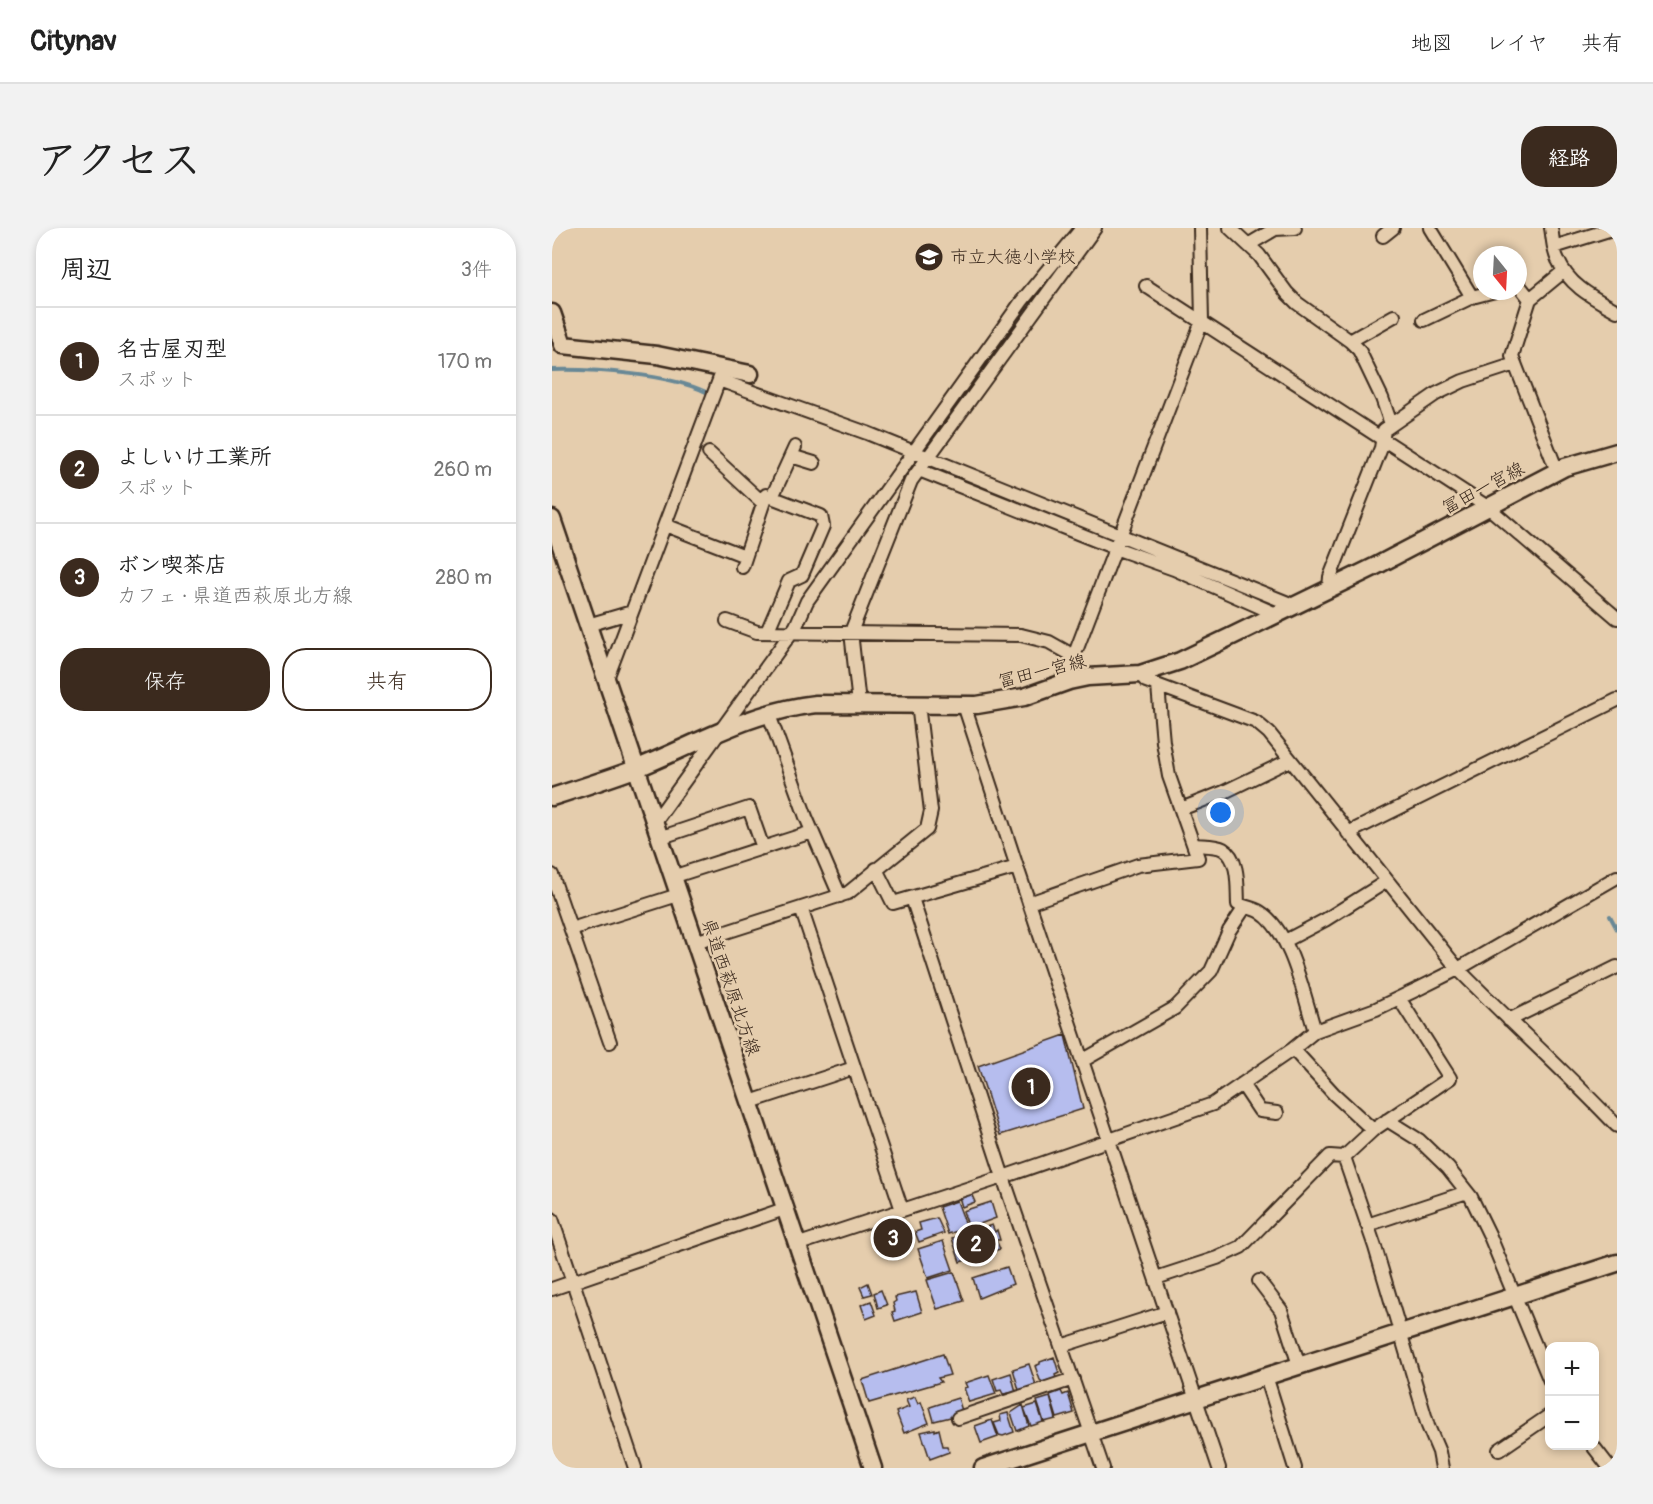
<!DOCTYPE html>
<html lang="ja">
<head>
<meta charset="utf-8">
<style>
  :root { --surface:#fff; --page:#f2f2f2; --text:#222; --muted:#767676; --line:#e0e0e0; --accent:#3b2a1e }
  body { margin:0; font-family:Pangolin,"Klee One",sans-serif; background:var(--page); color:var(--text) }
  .controls { position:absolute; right:18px; bottom:18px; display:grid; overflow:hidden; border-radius:12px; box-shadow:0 3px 9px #0003 }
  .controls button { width:54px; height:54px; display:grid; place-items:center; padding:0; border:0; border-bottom:2px solid var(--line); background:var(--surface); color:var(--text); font:30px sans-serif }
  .compass { position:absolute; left:921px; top:18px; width:54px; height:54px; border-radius:50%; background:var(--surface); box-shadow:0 3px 9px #0003; rotate:162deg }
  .you { position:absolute; left:669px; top:585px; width:21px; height:21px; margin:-15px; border:4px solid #fff; border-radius:50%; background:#1a73e8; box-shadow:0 0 0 9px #1a73e833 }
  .badge { display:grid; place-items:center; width:39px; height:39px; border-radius:50%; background:var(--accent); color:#fff; font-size:20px; font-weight:700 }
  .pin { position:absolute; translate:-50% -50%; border:3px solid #fff; box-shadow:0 2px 6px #0006 }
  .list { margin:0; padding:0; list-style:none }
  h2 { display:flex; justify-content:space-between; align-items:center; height:78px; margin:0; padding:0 24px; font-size:26px }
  h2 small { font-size:20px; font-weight:400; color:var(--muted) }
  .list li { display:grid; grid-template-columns:39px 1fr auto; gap:18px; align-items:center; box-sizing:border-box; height:108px; padding:0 24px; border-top:2px solid var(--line) }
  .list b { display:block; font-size:22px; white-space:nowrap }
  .list p { margin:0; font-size:20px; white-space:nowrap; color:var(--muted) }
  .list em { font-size:20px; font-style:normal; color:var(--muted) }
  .actions { display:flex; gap:12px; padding:18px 24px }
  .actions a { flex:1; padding:14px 0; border:2px solid var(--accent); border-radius:24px; text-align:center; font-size:21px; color:var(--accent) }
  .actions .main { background:var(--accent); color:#fff }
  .map { position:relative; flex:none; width:1065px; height:1240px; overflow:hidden; border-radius:24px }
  header { display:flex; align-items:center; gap:36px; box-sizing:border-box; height:84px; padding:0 30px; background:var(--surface); border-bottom:2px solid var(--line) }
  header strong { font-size:28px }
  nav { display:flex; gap:33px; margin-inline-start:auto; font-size:21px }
  .intro { display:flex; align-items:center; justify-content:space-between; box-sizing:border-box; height:144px; padding:0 36px }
  h1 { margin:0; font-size:42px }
  .button { padding:15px 27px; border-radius:24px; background:var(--accent); color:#fff; font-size:21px; font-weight:700 }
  main { display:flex; gap:36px; padding:0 36px }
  aside { flex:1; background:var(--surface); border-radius:24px; box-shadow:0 3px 9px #0003 }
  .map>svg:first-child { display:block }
</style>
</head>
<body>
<header>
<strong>Citynav</strong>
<nav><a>地図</a><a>レイヤ</a><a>共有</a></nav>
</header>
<div class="intro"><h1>アクセス</h1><a class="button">経路</a></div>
<main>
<aside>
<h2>周辺<small>3件</small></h2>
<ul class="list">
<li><span class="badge">1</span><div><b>名古屋刃型</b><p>スポット</p></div><em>170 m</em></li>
<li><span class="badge">2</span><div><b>よしいけ工業所</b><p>スポット</p></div><em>260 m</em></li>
<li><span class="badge">3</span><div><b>ボン喫茶店</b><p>カフェ · 県道西萩原北方線</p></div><em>280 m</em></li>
</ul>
<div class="actions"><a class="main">保存</a><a>共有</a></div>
</aside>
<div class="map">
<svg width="1065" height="1240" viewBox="0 0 1065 1240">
  <rect width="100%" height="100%" fill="#e5cdad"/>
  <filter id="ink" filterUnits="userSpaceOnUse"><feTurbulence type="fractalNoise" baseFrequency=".0167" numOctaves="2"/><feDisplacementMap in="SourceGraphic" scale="12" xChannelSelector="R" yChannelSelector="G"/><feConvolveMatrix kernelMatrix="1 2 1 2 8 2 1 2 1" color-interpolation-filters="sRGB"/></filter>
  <g filter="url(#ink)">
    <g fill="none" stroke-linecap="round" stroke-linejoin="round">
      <!-- stream -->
      <path stroke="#678896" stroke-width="4" d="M0,142C43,141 116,146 154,164
        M1058,688L1065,701"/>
    </g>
    <!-- building -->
    <path fill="#b6bdee" stroke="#3b2a1e" stroke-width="1.5" d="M513,807L531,881L448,907L426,838Z
      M419,965L423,974L410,979L407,969Z
      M405,973L415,1000L396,1006L387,979Z
      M439,974L444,990L417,1000L411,983Z
      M385,990L392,1005L367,1014L363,1004L369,1002L367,995Z
      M343,994L353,1021L335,1027L334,1021L337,1020L329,999Z
      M440,997L443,1004L445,1002L448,1012H444L448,1021L408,1034L400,1010Z
      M391,1013L401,1042L376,1050L366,1021Z
      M455,1039L461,1056L427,1070L421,1050Z
      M402,1044L412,1073L385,1081L375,1052Z
      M316,1055L320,1066L312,1068L308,1059Z
      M329,1062L335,1077L326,1080L322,1065Z
      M364,1064L370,1084L343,1093L340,1084L343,1083L341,1075L344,1073L343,1069Z
      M319,1073L324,1087L314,1091L309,1077Z
      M391,1126L398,1147L386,1150L389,1154L317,1175L310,1152Z
      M502,1129L507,1145L503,1147L504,1150L491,1154L488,1152L483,1138L488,1136V1134Z
      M477,1136L484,1157L467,1162L461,1141Z
      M459,1145L464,1164L451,1166L449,1162L445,1163L441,1151Z
      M437,1147L444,1166L417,1174L412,1160L415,1159L413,1155Z
      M509,1163L511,1167L516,1165L522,1185L505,1190L498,1167Z
      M363,1169L366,1176L369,1174L377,1195L352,1205L344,1184L357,1179L354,1172Z
      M498,1169L504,1191L492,1194L485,1173Z
      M406,1170L411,1186L382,1193L378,1179Z
      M485,1176L491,1194L479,1198L472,1180Z
      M471,1177L477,1198L465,1203L459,1185Z
      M456,1185L462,1204L451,1208L447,1207L442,1195L449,1193L448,1187Z
      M440,1192L446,1209L429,1215L423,1198Z
      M383,1201V1203L387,1201L391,1218H395L397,1224L378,1231L369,1204Z"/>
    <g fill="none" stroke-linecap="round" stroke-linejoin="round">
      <!-- street casing -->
      <g stroke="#3b2a1e" stroke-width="16">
        <path id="street" d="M678,0L707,27L735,65L745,75L798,113L807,122L830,170L839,196
          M878,0L920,69L943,63
          M999,0C1001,10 1001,23 1006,32C1017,58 1042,70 1065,83
          M831,8L841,0
          M696,17L723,1L743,0
          M1002,19L1063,0
          M966,56L978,71
          M594,58L937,280L1065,390
          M872,92L920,69
          M798,113L842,88
          M167,152L315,205L741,377
          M157,225L211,275
          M239,228L262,235
          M367,242L563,320L622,341L724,386
          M1005,243L960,128L978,71L1012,43
          M220,269L243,219
          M113,297L193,328
          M190,339L214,267L269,288L271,298L250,347L237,353L215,404
          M777,360L778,349L829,220L832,202L884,166L911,153L963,136
          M175,393L205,404L469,407L497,414L522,428
          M36,397L80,384L170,144
          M588,446L594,453L704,494L717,505L906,741C958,794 1014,844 1065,898
          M54,453L80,384
          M517,453L516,444L650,93L648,0
          M307,476L299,404L359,253L543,0
          M412,477L465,639L667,1240
          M216,484L254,589L288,668
          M629,581L672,564L738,532
          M102,595L244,398L255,373L470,73L530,0
          M796,605L1065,472
          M107,610L197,580L211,620
          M642,617C650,618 664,617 671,621C688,631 685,660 686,676C693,679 702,680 708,684C740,704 752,769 763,803
          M324,641L341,675L465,639
          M0,647L58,814
          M120,649L260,604
          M360,670L451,949L551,1240
          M477,675L586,637L646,630L617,548L611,514L606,458
          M249,680L350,982
          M19,701L126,667
          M733,713L773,692L835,653
          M143,714L296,665L375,601L379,583L366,476
          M847,770L898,850L821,902L792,929L823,1019L876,1198L887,1224L890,1240
          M957,792L1065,739
          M741,821L782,866L821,902
          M530,833L623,780L659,743L677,703L693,679
          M690,856L708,883L725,885
          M198,874L302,840
          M835,892L867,912L896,940L919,969L937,1006L998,1153
          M0,991L83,1240
          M815,997L915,964
          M247,1016L451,949L661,876L741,821L763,803L824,781L868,760L906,741L1065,649
          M604,1050L665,1030L689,1019L778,928L792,929
          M707,1053L729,1082L747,1137
          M0,1061L235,980
          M509,1118L615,1084
          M714,1148L743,1240
          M406,1190L521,1151
          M1041,1218L1058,1240
          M947,1222L998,1187"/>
      </g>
      <!-- secondary casing -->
      <g stroke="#3b2a1e" stroke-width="21">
        <path id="secondary" d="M0,85L11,117L105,127L198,146
          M0,291L321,1240
          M0,569C28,560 56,551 83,541C143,517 199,483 264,476L425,477L472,469L517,453L536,449L588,446L628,433L678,409L822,339L1013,239L1065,224
          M431,1240L1065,1035"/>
      </g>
      <!-- street -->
      <use href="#street" stroke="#e5cdad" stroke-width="12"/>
      <!-- secondary -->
      <use href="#secondary" stroke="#e5cdad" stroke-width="16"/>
    </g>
  </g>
  <!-- icons -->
  <defs>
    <g id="school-disc" transform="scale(1.5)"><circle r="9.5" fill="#3b2a1e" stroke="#e5cdad"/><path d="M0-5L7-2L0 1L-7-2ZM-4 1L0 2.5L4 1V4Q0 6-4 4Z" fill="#fff"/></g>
  </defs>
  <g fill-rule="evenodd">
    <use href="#school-disc" x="377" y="29"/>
  </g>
  <g text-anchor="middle" stroke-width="5" stroke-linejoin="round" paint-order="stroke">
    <!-- poi labels -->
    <g font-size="18" fill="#3b2a1e" stroke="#e5cdad" text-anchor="start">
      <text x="398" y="35">市立大徳小学校</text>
    </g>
    <!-- street labels -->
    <g font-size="18" fill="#3b2a1e" stroke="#e5cdad">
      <text transform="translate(931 260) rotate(-28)" y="6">冨田一宮線</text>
      <text transform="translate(490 443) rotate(-14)" y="6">冨田一宮線</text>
      <text transform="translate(179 759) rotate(71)" y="6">県道西萩原北方線</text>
    </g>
  </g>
</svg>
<div class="controls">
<button>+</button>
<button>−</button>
</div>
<svg class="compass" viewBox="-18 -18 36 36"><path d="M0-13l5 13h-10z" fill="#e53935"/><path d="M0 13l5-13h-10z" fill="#767676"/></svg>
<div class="you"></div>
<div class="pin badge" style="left:479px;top:859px">1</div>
<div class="pin badge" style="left:424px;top:1016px">2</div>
<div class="pin badge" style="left:341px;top:1010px">3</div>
</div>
</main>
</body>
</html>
